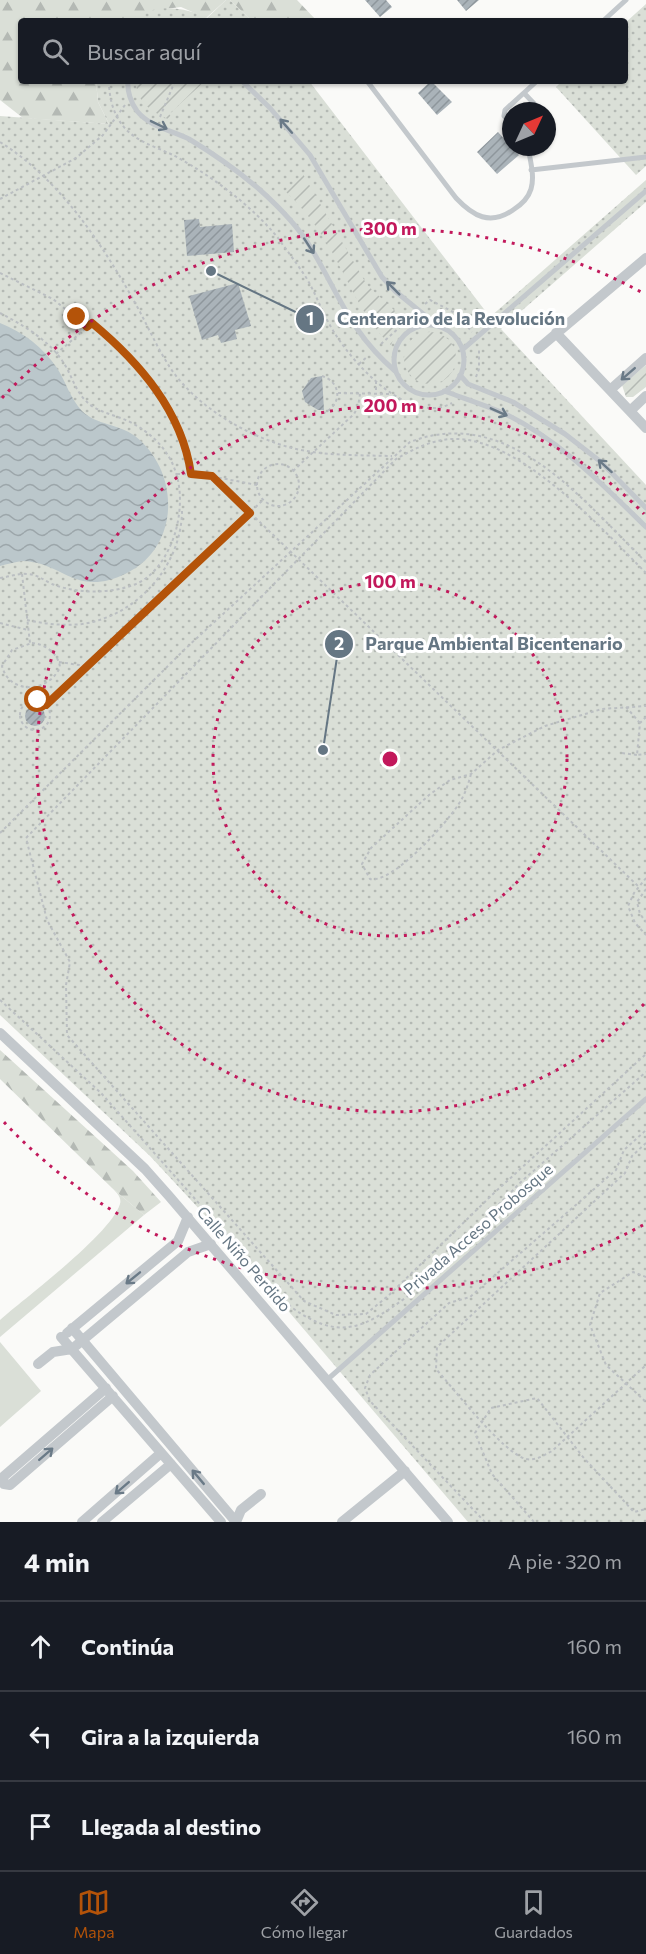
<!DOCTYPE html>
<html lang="es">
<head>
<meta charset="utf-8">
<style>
  :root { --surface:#171b24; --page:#242831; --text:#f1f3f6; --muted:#9ea1a6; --line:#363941; --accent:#b45309 }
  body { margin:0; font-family:Commissioner,sans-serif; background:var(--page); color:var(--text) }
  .compass { position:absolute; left:502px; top:102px; width:54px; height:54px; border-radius:50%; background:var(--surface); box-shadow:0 2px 4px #0004; rotate:46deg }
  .stop { position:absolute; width:18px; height:18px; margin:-14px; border:4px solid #b45309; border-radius:50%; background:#fff }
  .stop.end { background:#b45309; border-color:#fff; box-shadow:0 2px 6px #0008 }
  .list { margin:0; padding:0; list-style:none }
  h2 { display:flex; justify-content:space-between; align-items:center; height:78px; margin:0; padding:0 24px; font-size:26px }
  h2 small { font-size:20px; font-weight:400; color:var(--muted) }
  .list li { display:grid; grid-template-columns:39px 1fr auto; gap:18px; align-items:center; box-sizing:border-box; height:90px; padding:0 24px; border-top:2px solid var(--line) }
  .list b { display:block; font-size:22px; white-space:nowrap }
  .list em { font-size:20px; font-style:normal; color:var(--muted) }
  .icon { flex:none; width:33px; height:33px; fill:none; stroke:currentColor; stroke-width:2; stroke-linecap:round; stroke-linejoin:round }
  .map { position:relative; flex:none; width:646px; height:1522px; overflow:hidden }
  .search { position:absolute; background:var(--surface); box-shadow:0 2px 4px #0004; left:18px; right:18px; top:18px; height:66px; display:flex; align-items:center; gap:15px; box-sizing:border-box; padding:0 21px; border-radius:6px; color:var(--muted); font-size:22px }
  .sheet { height:348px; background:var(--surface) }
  nav { display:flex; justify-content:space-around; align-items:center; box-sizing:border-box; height:84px; border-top:2px solid var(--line); background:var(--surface); font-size:16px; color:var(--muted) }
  nav a { display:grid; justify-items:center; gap:3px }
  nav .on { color:var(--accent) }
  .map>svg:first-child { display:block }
</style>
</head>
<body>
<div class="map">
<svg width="646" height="1522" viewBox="0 0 646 1522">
  <defs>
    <pattern id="forest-firs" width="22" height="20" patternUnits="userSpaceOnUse" patternTransform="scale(1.5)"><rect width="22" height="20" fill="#dadfd7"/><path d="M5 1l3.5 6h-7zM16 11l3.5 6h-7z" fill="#b4b9b4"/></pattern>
    <pattern id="park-dots" width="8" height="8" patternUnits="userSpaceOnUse" patternTransform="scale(1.5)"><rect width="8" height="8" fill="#dadfd7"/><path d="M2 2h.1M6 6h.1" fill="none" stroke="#b4b9b4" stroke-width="1.8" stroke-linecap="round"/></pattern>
    <pattern id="garden-furrows" width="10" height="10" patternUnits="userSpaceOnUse" patternTransform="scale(1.5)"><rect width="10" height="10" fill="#dadfd7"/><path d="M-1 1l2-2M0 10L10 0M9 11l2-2" fill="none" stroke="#b4b9b4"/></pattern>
    <pattern id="water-waves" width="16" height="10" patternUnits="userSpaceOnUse" patternTransform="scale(1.5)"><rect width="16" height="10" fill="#bbc7cb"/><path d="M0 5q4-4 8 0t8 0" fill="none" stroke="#9ca6aa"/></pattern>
    <pattern id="building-hatch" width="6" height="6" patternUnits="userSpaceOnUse" patternTransform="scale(1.5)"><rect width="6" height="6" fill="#aab3b9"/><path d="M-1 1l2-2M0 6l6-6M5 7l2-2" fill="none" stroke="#8e969c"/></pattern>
  </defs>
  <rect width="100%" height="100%" fill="#fafaf8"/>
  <!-- grass -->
  <path fill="#dadfd7" d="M112,1188L144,1215L0,1337V1320C26,1297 111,1234 120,1204C122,1197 116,1192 112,1188Z
    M0,1342L41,1391L0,1427Z"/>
  <!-- forest -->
  <path fill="url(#forest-firs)" d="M0,0H226L206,18L181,7L157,10L130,21H21V81H96L98,102L109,124L23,118L0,100Z
    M230,0H297L317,21H252Z
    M0,1050L133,1171L161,1202L144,1215L112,1188L0,1079Z"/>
  <!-- park -->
  <path fill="url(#park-dots)" d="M226,0H230L252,21H130C151,3 185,6 207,18Z
    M646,4V166L636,175L556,87L562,81H625V23Z
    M96,81H309L490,317L646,180V202L501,329L646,485V1522H468L227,1239L150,1156L0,1015V116L109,124L98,102Z"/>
  <!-- garden -->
  <path fill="url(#garden-furrows)" d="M136,81H205L169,114L175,122C156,114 136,105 136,81Z
    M303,174L367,285L408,323L395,335L391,345C367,323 355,295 340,267C326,239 308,212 285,191Z
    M404 358a26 26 0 1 1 52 0a26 26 0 1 1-52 0Z
    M646,365V387L633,397H626L622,385Z"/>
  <!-- water -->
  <path fill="url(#water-waves)" d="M0,323C23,332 43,347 57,368C66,382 70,398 82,411C96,425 119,424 135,436C180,471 181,546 127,573C76,599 62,561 22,561C15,562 7,564 0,566Z"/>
  <!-- building -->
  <path fill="url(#building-hatch)" d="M365,0H386L392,7L380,17Z
    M457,0H479L466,11Z
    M431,81L452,102L437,115L418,93Z
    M498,132L519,155L497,174L477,152Z
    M199,219L200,227L232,224L234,252L187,256L184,220Z
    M238,283L251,326L235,330L237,339L221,343L218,335L202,340L189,296Z
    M322,376L324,410H318L305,402L302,391L311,378Z
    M25 716a10 10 0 1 1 20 0a10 10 0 1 1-20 0Z"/>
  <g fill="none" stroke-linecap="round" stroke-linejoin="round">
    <!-- path -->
    <path stroke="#bbbfc2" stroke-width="2" stroke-dasharray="3 3" stroke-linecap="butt" d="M159,21H178
      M109,81C109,101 115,121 131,134C144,144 161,149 175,156C213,177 251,205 278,238C288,252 298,265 307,279C317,296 323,315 334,332C354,365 410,426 452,403
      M160,117L175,81
      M0,142C59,179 101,242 134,301C147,324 157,348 171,369C198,408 247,436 292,448C324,456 358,455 392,456
      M0,199L76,158L103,135L125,105
      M0,273L53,299L86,326
      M425,304L430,300L457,314L472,332
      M0,313C21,324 47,339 61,359C71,372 74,390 87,402C97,412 115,415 128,421C173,443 188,482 176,530C170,551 157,575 136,584C111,594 77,594 52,584C43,580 37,574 27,574C18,573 9,577 0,578
      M381,344L412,316
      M56,354L92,323C139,362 182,411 191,474
      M359,364L368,356
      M322,376C341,382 343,404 324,413V410
      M476,377L479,369V348
      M376,381V393
      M338,393L392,394
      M257 485a21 21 0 1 1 42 0a21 21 0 1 1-42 0Z
      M293,471L354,414L358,407L360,394
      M177,474L205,475L257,485
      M212,476L639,887
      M646,573C602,529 519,436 452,439C431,440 414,449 396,459L26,838L47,920L70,962L66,985L67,1035L304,1301L336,1315L366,1314L388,1296L493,1194L646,1054
      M22,574L30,643
      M27,620C45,624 63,626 82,624C138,616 183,564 182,508
      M0,623L28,630
      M32,643C45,644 58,653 60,667C49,693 9,695 2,666L12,650Z
      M59,662L86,666
      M34,687V699
      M20 715a15 15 0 1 1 30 0a15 15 0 1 1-30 0Z
      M46,705L263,500
      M626,707L640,723
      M646,717L640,723L637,755L646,754
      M622,753L637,755
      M471,774C468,785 465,795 458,805C446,824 392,884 370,879L362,864L371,848L429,795L450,780L471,774L498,750L545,726L602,709L646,706
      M0,833L185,649L410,442C509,404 583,501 646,562
      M646,878L634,893L628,906L635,923L646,935
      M646,889L637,902L640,914L646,922
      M0,1000L101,1093L291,1307C340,1342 364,1328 408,1296
      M646,1143L632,1156L625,1173L437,1347L436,1369C454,1389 503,1453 526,1459C536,1461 544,1455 552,1451L646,1365
      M646,1277L633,1272L600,1293L590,1325L606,1365L646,1402
      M414,1290L522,1181L646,1072
      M485,1522L370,1401L365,1388L370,1375L449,1303L470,1297L616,1170L624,1150L646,1130
      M534,1522L492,1474L475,1433L491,1408L537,1398L583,1457L634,1512L646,1509"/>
    <!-- lane -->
    <path stroke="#c3c8cc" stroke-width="5" d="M603,21L626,0
      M128,81C127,91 131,103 137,111C150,127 171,130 189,139C214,154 238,171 259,189C278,206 298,226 311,248C340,296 350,332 395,371
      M242,81L270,108L310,155L382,277L395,291L438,326
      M367,81L456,198C473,216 490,226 513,210C521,205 528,199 531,189C535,176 530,160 528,147
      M524,93L541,111
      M511,123L504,116L505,110L537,81
      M531,170L646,157
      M394 360a35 35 0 1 1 70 0a35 35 0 1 1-70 0Z
      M462,350L646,191
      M460,375L468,384L513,402L565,434L601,462L646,508
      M444,391C463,398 482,404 501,412C558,438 602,484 646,527
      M328,1379L646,1099"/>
    <!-- street -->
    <path stroke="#c3c8cc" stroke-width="10" d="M556,333L646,428
      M538,349L646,258
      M610,390L646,358
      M630,411L646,396
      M0,1033L145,1169L169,1196L448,1522
      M72,1328L236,1522
      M67,1333L178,1241L188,1217
      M61,1337L221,1522
      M38,1364L53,1352L72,1349L188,1252L211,1244
      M106,1388L3,1477L4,1484L10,1485L113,1396
      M82,1522L161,1453
      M102,1522L171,1464
      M236,1522L241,1510L261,1494
      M342,1522L405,1471"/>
  </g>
  <!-- one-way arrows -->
  <defs><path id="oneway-shaft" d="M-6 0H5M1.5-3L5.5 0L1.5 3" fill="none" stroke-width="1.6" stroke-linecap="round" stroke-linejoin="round" transform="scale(1.5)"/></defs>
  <g stroke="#6a7a87">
    <use href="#oneway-shaft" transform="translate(159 125) rotate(26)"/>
    <use href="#oneway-shaft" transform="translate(286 126) rotate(-131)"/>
    <use href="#oneway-shaft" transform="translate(309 246) rotate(57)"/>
    <use href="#oneway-shaft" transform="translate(393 288) rotate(-135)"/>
    <use href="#oneway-shaft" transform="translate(628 374) rotate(139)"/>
    <use href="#oneway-shaft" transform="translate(499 412) rotate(24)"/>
    <use href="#oneway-shaft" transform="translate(605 466) rotate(-138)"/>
    <use href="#oneway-shaft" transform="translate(133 1278) rotate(141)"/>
    <use href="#oneway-shaft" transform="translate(46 1454) rotate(-41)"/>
    <use href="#oneway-shaft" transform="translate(198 1477) rotate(-130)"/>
    <use href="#oneway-shaft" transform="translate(122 1488) rotate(139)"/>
  </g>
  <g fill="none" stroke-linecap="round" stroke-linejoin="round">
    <!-- route -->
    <path stroke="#b45309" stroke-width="8" d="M38,700L46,705L250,513L212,476L191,474C182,411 139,362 92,323L87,327L77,317"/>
  </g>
  <!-- distance rings -->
  <g fill="none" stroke="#c2185b" stroke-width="3" stroke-dasharray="3 6">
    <circle cx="390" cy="759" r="177"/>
    <path d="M644 1004A353 353 0 1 1 644 514"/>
    <path d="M643 1225A530 530 0 0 1 2 1120M2 398A530 530 0 0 1 643 293"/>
  </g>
  <g text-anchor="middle" stroke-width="6" stroke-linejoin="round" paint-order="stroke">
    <!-- street labels -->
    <g font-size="16" fill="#657683" stroke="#fff">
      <text transform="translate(478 1229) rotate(-41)" y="6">Privada Acceso Probosque</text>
      <text transform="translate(244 1259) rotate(49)" y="6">Calle Niño Perdido</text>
    </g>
  </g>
  <circle cx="390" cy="759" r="9" fill="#c2185b" stroke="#fff" stroke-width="3"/>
  <g font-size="18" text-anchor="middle" font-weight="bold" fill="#c2185b" stroke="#fff" stroke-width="6" stroke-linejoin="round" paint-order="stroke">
    <text x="390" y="235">300 m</text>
    <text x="390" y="412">200 m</text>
    <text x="390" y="588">100 m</text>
  </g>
  <!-- callouts -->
  <path fill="none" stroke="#657683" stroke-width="2" d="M211 271L310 319M323 750L339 644"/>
  <g fill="#657683" stroke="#fff" stroke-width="2">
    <circle cx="211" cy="271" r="6"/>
    <circle cx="323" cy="750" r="6"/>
    <circle cx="310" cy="319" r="15"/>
    <circle cx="339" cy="644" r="15"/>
  </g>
  <g font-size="18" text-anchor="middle" font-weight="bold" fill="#fff">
    <text x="310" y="325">1</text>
    <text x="339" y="650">2</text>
  </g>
  <g font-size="18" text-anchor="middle" font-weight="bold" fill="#657683" stroke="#fff" stroke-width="6" stroke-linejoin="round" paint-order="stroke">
    <text x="451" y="325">Centenario de la Revolución</text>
    <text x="494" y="650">Parque Ambiental Bicentenario</text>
  </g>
</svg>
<svg class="compass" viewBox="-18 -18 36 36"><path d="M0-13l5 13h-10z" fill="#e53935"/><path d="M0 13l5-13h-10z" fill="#9ea1a6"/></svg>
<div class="stop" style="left:38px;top:700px"></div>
<div class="stop end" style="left:77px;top:317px"></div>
<div class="search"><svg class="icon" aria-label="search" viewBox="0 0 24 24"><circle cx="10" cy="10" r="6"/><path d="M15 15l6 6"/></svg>Buscar aquí</div>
</div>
<section class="sheet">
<h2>4 min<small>A pie · 320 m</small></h2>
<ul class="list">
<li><svg class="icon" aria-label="ahead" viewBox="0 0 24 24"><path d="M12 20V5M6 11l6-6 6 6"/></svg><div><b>Continúa</b></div><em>160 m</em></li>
<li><svg class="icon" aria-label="left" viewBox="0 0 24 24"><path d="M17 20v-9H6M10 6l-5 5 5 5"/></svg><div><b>Gira a la izquierda</b></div><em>160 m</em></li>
<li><svg class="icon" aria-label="arrive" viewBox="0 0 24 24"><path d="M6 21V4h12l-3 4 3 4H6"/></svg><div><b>Llegada al destino</b></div></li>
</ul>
</section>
<nav>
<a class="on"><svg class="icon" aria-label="map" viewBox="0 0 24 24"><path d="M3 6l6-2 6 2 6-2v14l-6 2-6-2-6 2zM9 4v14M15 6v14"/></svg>Mapa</a>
<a><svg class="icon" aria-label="directions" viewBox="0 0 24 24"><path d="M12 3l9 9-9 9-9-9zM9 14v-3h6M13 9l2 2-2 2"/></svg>Cómo llegar</a>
<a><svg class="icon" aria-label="saved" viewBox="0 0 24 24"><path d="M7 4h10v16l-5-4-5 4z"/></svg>Guardados</a>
</nav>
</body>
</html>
